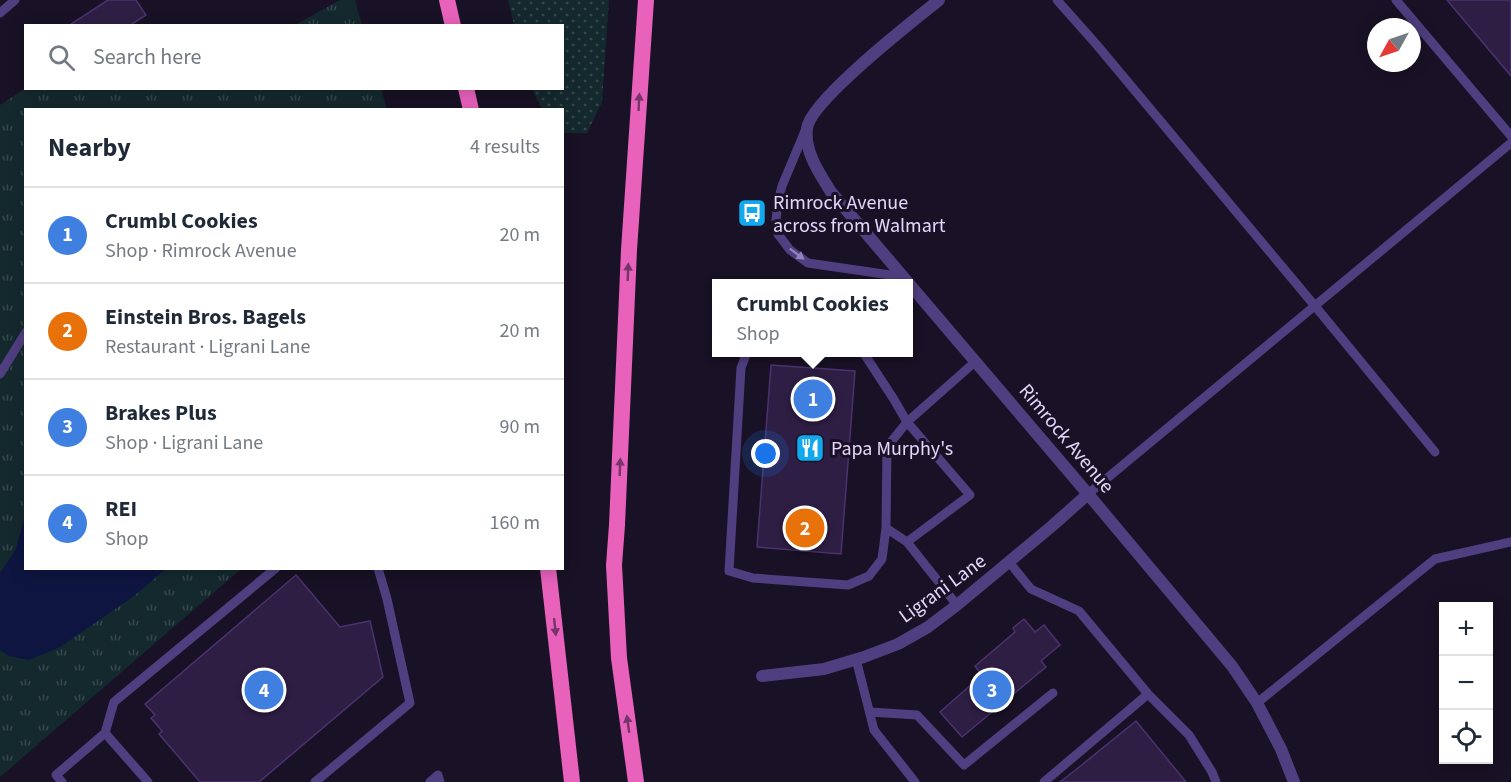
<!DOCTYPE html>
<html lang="en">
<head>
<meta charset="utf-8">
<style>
  :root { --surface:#fff; --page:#f6f6f7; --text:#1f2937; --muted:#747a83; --line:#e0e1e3; --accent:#196289 }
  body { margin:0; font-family:"Source Sans 3",sans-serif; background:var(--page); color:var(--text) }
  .controls { position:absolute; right:18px; bottom:18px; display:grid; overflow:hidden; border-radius:0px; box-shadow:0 3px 15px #0003 }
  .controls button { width:54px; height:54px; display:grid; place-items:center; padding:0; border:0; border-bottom:2px solid var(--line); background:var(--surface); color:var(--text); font:30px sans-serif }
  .compass { position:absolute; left:1367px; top:18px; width:54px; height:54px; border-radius:50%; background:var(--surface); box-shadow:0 3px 15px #0003; rotate:230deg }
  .you { position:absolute; left:766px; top:454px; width:21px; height:21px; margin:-15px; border:4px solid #fff; border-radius:50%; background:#1a73e8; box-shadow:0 0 0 9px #1a73e833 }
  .badge { display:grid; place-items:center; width:39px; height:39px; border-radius:50%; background:var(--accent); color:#fff; font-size:20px; font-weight:700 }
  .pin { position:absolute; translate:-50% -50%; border:3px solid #fff; box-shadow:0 2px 6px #0006 }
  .popup { position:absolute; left:712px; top:279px; width:201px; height:78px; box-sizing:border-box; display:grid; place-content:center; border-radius:0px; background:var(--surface); filter:drop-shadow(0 2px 4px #0005); font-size:20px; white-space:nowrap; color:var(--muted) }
  .popup b { font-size:22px; color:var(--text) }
  .popup::after { content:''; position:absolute; left:50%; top:100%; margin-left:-12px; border:12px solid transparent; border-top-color:var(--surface) }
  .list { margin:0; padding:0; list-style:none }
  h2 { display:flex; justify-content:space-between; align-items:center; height:78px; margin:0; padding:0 24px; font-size:26px }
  h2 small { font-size:20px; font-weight:400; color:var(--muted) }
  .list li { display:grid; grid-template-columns:39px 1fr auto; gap:18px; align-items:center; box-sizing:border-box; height:96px; padding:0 24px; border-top:2px solid var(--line) }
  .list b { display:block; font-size:22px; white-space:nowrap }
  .list p { margin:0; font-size:20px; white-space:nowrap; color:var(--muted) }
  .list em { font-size:20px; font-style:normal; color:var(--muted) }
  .icon { flex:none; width:33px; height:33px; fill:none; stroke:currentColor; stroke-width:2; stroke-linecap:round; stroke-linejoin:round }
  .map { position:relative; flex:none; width:1511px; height:782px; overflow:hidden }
  .search { position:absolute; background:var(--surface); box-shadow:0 3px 15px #0003; left:24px; top:24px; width:540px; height:66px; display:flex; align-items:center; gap:15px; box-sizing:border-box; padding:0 21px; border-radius:0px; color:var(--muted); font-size:22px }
  .panel { position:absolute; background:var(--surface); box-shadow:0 3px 15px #0003; left:24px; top:108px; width:540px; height:462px; border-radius:0px }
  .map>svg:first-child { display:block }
</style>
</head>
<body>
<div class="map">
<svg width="1511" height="782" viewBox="0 0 1511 782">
  <defs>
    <pattern id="grass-dots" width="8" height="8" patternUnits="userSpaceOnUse" patternTransform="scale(1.5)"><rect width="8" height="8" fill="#14292e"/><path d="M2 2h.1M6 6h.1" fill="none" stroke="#36474d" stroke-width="1.8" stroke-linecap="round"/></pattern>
    <pattern id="park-tufts" width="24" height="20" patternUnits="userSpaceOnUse" patternTransform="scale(1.5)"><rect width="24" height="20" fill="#14292e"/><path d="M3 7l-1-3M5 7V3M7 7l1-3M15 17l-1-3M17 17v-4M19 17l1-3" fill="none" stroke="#36474d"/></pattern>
  </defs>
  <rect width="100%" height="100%" fill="#191125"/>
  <!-- grass -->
  <path fill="url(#grass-dots)" d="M508,0H609L602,102L587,133H563L562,110L542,109L532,89L562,88V26L514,25Z"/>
  <!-- park -->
  <path fill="url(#park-tufts)" d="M340,0H355L362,25H295Z
    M26,88H381L387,109L26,110V568L241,569L0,777V105Z"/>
  <!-- water -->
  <path fill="#0e1540" d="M25,515L26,568L166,569L134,596L60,647L29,660L9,656L0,650V573L16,549Z"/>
  <!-- building -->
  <path fill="#2e1e44" stroke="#4b326f" stroke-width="1.5" d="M108,0H136L146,15L129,26H72L71,24Z
    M1447,0H1511V76Z
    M771,365L855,371L841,554L757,547Z
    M296,575L340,627L370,621L383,677L259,782H200L159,734L162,731L151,718L155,715L145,704Z
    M1024,619L1035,632L1044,625L1060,645L1041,661L1046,667L962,737L940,712L982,675L975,666L1015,632L1013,628Z
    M1136,721L1186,782H1060L1078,768Z"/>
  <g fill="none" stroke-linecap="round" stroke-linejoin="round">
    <!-- service -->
    <path stroke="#503f80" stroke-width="9" d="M1057,0L1096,44L1315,306L1435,452
      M1396,0L1511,136
      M0,13L15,0
      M805,131L782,186L778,202L776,220L778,234L790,250L808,263L904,277
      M747,352L741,368L729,571L753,578L848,585L869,576L882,559L886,528L887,447L907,422L970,495L907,542
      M863,352L893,398L907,422L976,361
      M0,374L26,332
      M1088,494L1511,143
      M886,528L907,542L957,605
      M1009,562L1031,589L1079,611L1148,694L1189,735L1212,772L1216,782
      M856,659L874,730L915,782
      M1257,703L1435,559L1511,542
      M870,712L917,715L964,765L1053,693
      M105,733L148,782
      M62,782L56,775L105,733L114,702L276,568
      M315,782L410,703L387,599L378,568
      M430,782L438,775L440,782
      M1044,782L1148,694"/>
    <!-- minor -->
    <path stroke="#503f80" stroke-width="12" d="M762,676L824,669L864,657L898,644L928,627L957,605L1052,526L1088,494"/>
    <!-- tertiary -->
    <path stroke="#503f80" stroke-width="12" d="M939,0C913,21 811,100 807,128C804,151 819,173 831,192L1088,494L1232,666L1257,703L1281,749L1294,782"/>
    <!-- trunk -->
    <path stroke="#e862bc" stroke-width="16" d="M447,0L453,26
      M466,88L471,110
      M548,568L572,782
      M636,782L619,658L614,565L617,525L629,250L646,0"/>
  </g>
  <!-- one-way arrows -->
  <defs><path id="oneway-solid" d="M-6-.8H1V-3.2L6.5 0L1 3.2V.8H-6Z" transform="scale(1.5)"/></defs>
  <g fill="#763569">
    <use href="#oneway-solid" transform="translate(639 102) rotate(-87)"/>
    <use href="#oneway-solid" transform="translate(628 272) rotate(-88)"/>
    <use href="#oneway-solid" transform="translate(620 467) rotate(-88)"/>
    <use href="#oneway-solid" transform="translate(555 627) rotate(84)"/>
    <use href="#oneway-solid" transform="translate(628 724) rotate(-98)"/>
  </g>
  <use fill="#9383b8" href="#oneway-solid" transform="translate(797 254) rotate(37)"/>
  <!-- icons -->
  <defs>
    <g id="bus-square" transform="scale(1.5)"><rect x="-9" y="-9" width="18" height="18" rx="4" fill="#12a8ee" stroke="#191125"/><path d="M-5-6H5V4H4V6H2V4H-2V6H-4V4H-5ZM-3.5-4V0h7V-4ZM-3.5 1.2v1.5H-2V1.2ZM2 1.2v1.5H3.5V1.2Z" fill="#fff"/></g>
    <g id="restaurant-square" transform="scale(1.5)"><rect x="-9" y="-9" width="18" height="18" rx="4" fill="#12a8ee" stroke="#191125"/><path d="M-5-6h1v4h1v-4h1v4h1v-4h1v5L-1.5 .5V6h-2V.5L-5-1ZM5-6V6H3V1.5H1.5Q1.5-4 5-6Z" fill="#fff"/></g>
  </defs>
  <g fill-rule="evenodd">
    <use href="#bus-square" x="752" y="213"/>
    <use href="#restaurant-square" x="810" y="448"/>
  </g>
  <g text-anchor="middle" stroke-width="6" stroke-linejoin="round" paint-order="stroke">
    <!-- poi labels -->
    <g font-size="20" fill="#e4d7fc" stroke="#191125" text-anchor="start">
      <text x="773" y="209">Rimrock Avenue<tspan x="773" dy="23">across from Walmart</tspan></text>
      <text x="831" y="455">Papa Murphy's</text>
    </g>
    <!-- street labels -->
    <g font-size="20" fill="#e4d7fc" stroke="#191125">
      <text transform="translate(1067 438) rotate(50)" y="7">Rimrock Avenue</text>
      <text transform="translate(942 588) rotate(-36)" y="7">Ligrani Lane</text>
    </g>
  </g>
</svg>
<div class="controls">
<button>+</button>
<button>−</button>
<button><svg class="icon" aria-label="locate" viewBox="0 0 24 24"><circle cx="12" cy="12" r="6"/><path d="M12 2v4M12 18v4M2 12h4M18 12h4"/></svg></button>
</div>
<svg class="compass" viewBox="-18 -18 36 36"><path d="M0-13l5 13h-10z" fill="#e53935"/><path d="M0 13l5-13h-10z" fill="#747a83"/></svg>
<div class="you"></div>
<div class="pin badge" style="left:813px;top:399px;background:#3f7fe0">1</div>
<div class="popup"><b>Crumbl Cookies</b>Shop</div>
<div class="pin badge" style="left:805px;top:528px;background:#e8710a">2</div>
<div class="pin badge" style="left:992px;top:690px;background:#3f7fe0">3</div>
<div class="pin badge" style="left:264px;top:690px;background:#3f7fe0">4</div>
<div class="search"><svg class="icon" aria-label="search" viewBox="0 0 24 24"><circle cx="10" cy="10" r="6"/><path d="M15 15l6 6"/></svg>Search here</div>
<section class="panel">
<h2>Nearby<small>4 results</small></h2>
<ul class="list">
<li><span class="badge" style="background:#3f7fe0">1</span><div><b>Crumbl Cookies</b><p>Shop · Rimrock Avenue</p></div><em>20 m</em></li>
<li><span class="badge" style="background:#e8710a">2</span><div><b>Einstein Bros. Bagels</b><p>Restaurant · Ligrani Lane</p></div><em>20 m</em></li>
<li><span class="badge" style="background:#3f7fe0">3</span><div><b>Brakes Plus</b><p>Shop · Ligrani Lane</p></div><em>90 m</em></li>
<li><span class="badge" style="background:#3f7fe0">4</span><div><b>REI</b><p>Shop</p></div><em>160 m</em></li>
</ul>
</section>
</div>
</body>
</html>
